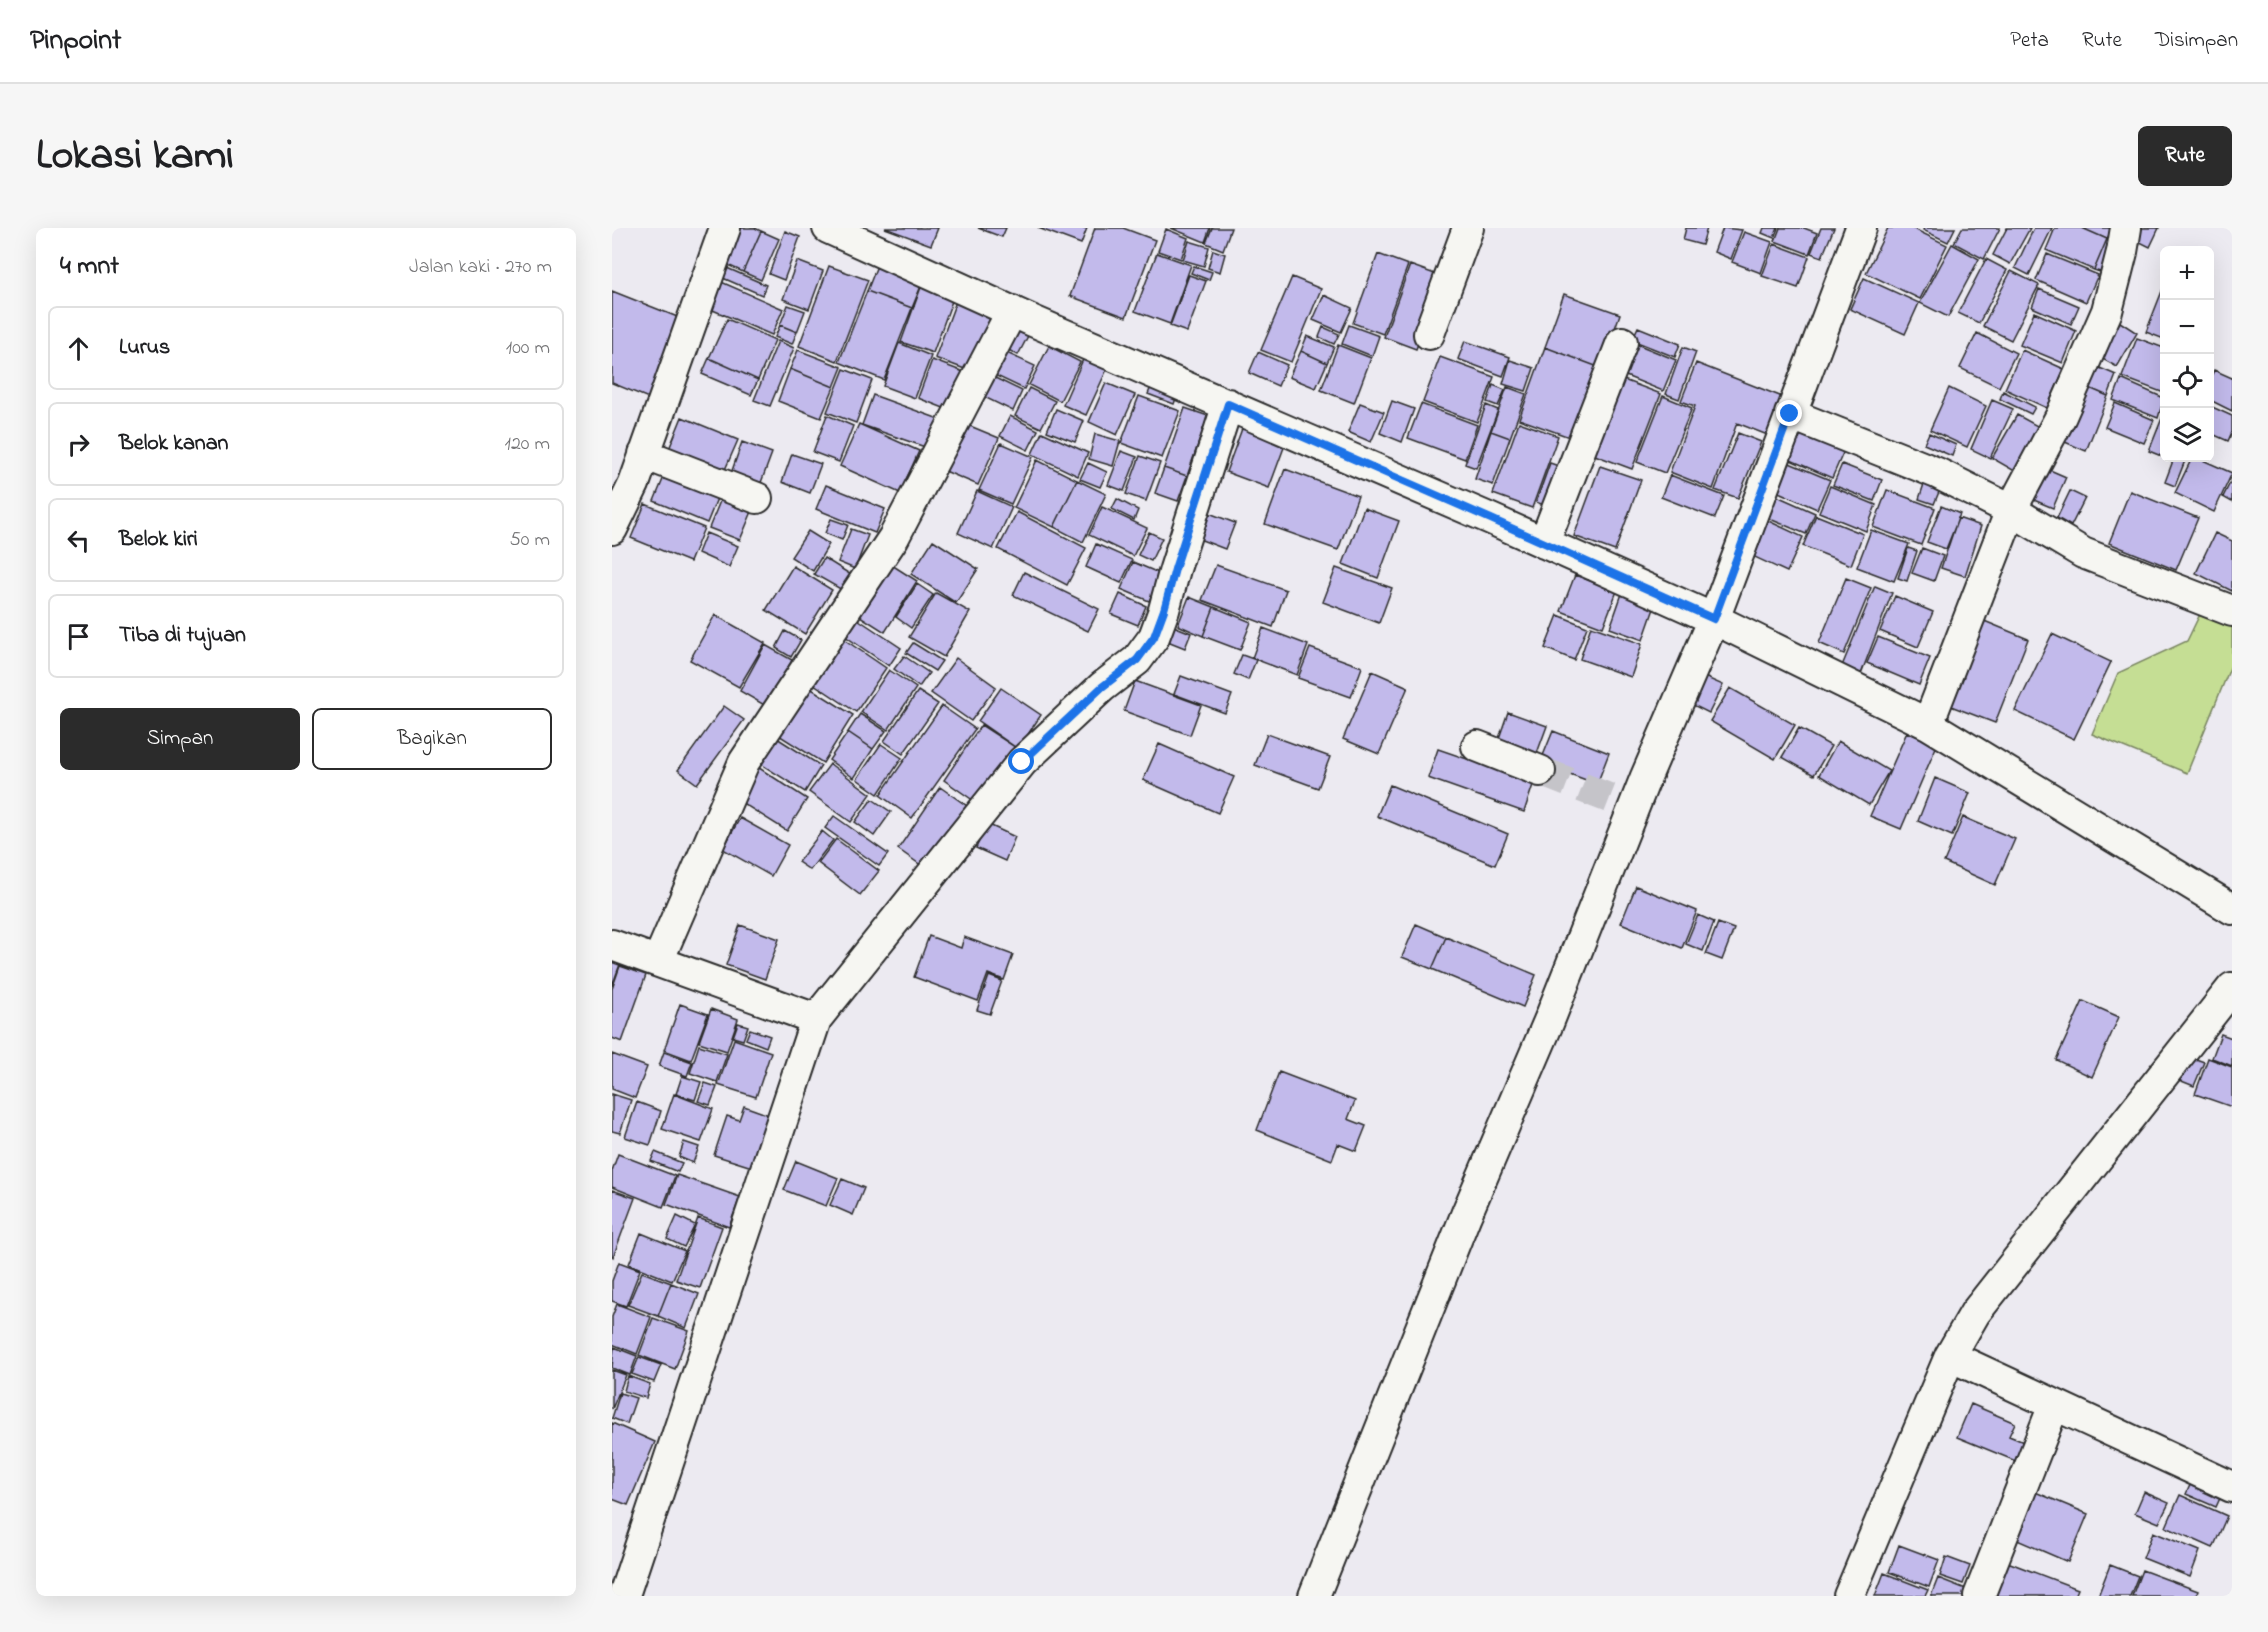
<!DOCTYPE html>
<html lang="id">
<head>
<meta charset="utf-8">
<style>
  :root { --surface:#fff; --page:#f6f6f6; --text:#202124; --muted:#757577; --line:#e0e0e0; --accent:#2b2b2b }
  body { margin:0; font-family:"Indie Flower",sans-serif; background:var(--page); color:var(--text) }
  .controls { position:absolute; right:18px; top:18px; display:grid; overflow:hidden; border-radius:9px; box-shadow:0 6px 24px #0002 }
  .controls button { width:54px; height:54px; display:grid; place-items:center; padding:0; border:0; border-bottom:2px solid var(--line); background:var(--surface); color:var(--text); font:30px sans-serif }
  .stop { position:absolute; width:18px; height:18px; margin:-14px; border:4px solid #1a73e8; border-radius:50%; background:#fff }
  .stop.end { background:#1a73e8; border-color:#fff; box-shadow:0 2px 6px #0008 }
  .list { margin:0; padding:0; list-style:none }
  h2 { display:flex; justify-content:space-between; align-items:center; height:78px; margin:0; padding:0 24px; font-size:26px }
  h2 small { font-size:20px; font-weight:400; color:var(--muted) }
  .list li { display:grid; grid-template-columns:39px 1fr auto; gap:18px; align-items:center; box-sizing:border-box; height:84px; margin:0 12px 12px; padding:0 12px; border:2px solid var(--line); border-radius:9px }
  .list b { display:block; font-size:22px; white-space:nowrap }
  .list em { font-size:20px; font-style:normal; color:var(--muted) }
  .actions { display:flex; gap:12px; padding:18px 24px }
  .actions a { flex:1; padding:14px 0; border:2px solid var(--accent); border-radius:9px; text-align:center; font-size:21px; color:var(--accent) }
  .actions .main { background:var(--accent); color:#fff }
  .icon { flex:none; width:33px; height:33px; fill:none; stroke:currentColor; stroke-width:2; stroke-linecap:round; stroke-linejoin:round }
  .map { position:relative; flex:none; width:1620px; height:1368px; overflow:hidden; border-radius:9px }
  header { display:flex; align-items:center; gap:36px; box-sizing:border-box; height:84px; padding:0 30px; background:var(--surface); border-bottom:2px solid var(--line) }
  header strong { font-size:28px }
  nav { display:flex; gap:33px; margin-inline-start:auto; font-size:21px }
  .intro { display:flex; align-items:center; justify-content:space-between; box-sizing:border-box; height:144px; padding:0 36px }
  h1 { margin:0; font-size:42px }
  .button { padding:15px 27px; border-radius:9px; background:var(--accent); color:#fff; font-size:21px; font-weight:700 }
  main { display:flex; gap:36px; padding:0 36px }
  aside { flex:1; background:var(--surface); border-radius:9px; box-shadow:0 6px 24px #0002 }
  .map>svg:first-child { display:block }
</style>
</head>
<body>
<header>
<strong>Pinpoint</strong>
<nav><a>Peta</a><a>Rute</a><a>Disimpan</a></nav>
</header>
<div class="intro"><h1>Lokasi kami</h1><a class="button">Rute</a></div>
<main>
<aside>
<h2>4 mnt<small>Jalan kaki · 270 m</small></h2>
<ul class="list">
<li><svg class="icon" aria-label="ahead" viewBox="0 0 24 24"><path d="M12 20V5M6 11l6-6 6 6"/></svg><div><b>Lurus</b></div><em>100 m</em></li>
<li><svg class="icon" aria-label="right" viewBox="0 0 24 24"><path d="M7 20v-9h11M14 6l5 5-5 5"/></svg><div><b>Belok kanan</b></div><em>120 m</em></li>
<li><svg class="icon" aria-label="left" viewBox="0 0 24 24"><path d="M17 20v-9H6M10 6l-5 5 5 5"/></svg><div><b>Belok kiri</b></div><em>50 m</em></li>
<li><svg class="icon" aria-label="arrive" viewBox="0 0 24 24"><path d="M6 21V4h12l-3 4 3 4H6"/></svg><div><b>Tiba di tujuan</b></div></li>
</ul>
<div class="actions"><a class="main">Simpan</a><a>Bagikan</a></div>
</aside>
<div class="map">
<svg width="1620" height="1368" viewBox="0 0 1620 1368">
  <rect width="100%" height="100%" fill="#eceaf1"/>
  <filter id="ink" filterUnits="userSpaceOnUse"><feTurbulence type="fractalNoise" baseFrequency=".0167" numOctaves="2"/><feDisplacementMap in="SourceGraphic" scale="12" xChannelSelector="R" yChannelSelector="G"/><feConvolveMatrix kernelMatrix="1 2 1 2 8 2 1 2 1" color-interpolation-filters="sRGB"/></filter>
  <g filter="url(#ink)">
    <!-- green -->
    <path fill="#c5de94" stroke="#788460" stroke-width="1.5" d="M1590,382L1620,392V435L1575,545L1480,506L1506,445L1575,413Z"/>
    <!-- building -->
    <path fill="#c2baeb" stroke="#2b2b2b" stroke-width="1.5" d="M122,0H143L149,3L131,44L107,33Z
      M273,0H326L319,17Z
      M366,0H394L390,9Z
      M426,0H475L469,16Z
      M483,0H511L543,12L514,89L458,68Z
      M559,0H598L593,14Z
      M600,0H619L611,22L594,15Z
      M1074,0H1095L1090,17L1071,12Z
      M1111,0L1130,2L1119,31L1102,24Z
      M1152,0H1166L1162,10L1150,5Z
      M1168,0H1192L1205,5L1197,26L1163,13Z
      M1209,0H1222L1210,29L1199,25Z
      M1276,0H1300L1335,17L1308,71L1254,45Z
      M1312,0H1343L1336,14L1311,2Z
      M1350,0H1388L1372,31L1342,15Z
      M1395,0H1418L1398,36L1381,27Z
      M1422,0H1440L1417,47L1403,40Z
      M1443,0H1470L1495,11L1482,42L1434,22Z
      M1470,0H1500L1495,11Z
      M1523,0H1547L1538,19L1518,9Z
      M554,1L576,10L569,31L546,23Z
      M149,3L167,11L149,52L131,44Z
      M173,3L188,9L172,52L157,46Z
      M1132,4L1160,14L1149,45L1120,34Z
      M1495,11L1504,14L1491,45L1482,42Z
      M577,13L597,19L592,38L571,32Z
      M1162,16L1197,29L1186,60L1150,48Z
      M1340,16L1367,31L1336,89L1308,75Z
      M601,22L613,26L608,44L596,40Z
      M545,25L579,37L558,96L523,83Z
      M766,26L796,37L771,106L741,95Z
      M1435,26L1486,47L1474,74L1424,52Z
      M1374,31L1395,42L1367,95L1346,85Z
      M185,33L211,43L197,81L171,71Z
      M266,35L311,53L300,80L255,63Z
      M108,37L154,57L150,67L104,47Z
      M798,37L831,49L804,121L772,109Z
      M217,38L256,52L225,133L187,118Z
      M582,38L600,44L597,52L579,45Z
      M1399,43L1427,57L1399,112L1371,98Z
      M577,47L594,53L575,104L558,98Z
      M680,49L709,61L679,134L649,122Z
      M1252,50L1307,75L1293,106L1238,81Z
      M312,51L344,62L321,125L289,114Z
      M107,53L171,81L160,107L96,80Z
      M1552,58V111L1534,104Z
      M1427,61L1467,78L1459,96L1420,79Z
      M0,63L68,90L39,171L0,155Z
      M255,63L300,80L272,152L227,134Z
      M952,66L1008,86L989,140L933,119Z
      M712,67L740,80L729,104L701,92Z
      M346,68L384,82L361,144L323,130Z
      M176,77L193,83L185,104L168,97Z
      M1422,84L1464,103L1451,135L1408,117Z
      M115,91L163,112L146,152L97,130Z
      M396,93L418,104L406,127L385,116Z
      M1508,94L1525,105L1505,139L1487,129Z
      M168,97L185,104L180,116L163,109Z
      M737,97L767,108L760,128L730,116Z
      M711,99L727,106L722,116L707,109Z
      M1026,99L1068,116L1063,129L1020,112Z
      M1365,105L1404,125L1387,159L1348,140Z
      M695,108L722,119L715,135L689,123Z
      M1525,110L1552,120V165L1510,149Z
      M166,113L182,120L158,178L142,172Z
      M853,113L898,129L891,148L846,131Z
      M287,115L319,128L303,170L271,158Z
      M1022,115L1064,132L1051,163L1009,146Z
      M726,117L759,130L742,175L709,162Z
      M437,118L468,134L448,173L417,157Z
      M933,119L989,140L963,211L907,191Z
      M1071,119L1084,124L1067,171L1054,166Z
      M384,120L423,138L412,161L374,143Z
      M186,122L230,139L222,159L178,141Z
      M1410,122L1452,141L1435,180L1393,161Z
      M689,123L715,135L704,160L677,149Z
      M646,124L675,137L666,158L637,145Z
      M473,127L497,137L474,187L451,177Z
      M828,129L882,149L865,194L811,174Z
      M97,130L146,152L139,167L90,146Z
      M320,132L357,146L342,184L306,170Z
      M898,132L922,140L914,163L891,156Z
      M1084,135L1173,170L1158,208L1125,195L1101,261L1058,244L1083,178L1069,173Z
      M1483,138L1504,147L1496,168L1475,159Z
      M178,141L222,159L209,190L166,173Z
      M232,141L260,152L244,195L215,184Z
      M1602,142L1620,150V183L1598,172V151Z
      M375,146L410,163L401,183L366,166Z
      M1009,151L1049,166L1020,241L980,226Z
      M1509,151L1552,170L1546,190L1501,172Z
      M542,152L567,162L562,176L536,166Z
      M494,155L523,167L505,207L477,194Z
      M881,157L893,162L886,178L875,174Z
      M895,159L914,166L898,210L879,203Z
      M1475,159L1496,168L1474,223L1453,214Z
      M417,160L443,173L429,200L403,188Z
      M1337,160L1374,178L1355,219L1318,202Z
      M1391,163L1423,179L1419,186L1388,171Z
      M261,167L327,191L316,220L250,197Z
      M527,168L568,183L550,230L509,215Z
      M1051,168L1080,180L1053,245L1025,234Z
      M1380,172L1401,181L1378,230L1359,221Z
      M780,173L802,181L790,214L768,205Z
      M748,175L772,184L759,214L736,204Z
      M1503,175L1542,192L1532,215L1493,199Z
      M809,176L865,197L853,231L796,210Z
      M874,177L886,182L864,240L853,236Z
      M1598,178L1620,188V204L1616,213L1598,205Z
      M573,180L596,188L575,248L552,240Z
      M444,181L472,193L463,214L435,203Z
      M1552,185V230H1560L1559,232L1537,223Z
      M215,187L241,198L227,234L201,224Z
      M1405,187L1438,205L1413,249L1380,230Z
      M398,188L426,202L416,222L388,208Z
      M70,189L126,212L108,253L53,231Z
      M346,193L387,210L366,257L326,240Z
      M907,194L946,208L920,280L881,266Z
      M247,196L307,223L288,265L228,238Z
      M631,198L674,214L657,260L614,244Z
      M1189,198L1234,218L1220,250L1174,230Z
      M879,203L898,210L881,257L863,251Z
      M430,204L476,225L466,248L420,226Z
      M1126,205L1149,214L1126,270L1103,262Z
      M1317,205L1344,217L1340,228L1312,216Z
      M483,206L508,213L501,238L477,231Z
      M130,214L160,225L144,268L115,257Z
      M389,215L421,229L399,276L367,262Z
      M509,223L525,229L512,263L496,257Z
      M180,226L209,236L198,265L170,254Z
      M528,228L548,235L534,273L514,266Z
      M1562,230H1574L1563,258L1553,254Z
      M1580,230H1586L1620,245L1602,284L1563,265Z
      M425,232L465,252L442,299L402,280Z
      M1175,234L1218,252L1205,281L1162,262Z
      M476,235L495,244L488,259L468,251Z
      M938,235L952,240L937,279L924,274Z
      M1230,236L1270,252L1262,273L1221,257Z
      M57,237L110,258L95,295L42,273Z
      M988,238L1029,252L1003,323L962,308Z
      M1431,239L1454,249L1441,280L1417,270Z
      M552,240L575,248L566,273L543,265Z
      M673,241L746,268L726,322L653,296Z
      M1058,247L1112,268L1103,290L1049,269Z
      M1620,251V274L1611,269Z
      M465,252L494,266L471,314L442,299Z
      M1313,253L1329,259L1322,276L1307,271Z
      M214,257L273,281L263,305L204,281Z
      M1218,258L1264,277L1254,303L1207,284Z
      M113,261L144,274L128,312L97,300Z
      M1275,262L1323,280L1309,317L1261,299Z
      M365,263L400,279L381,321L346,305Z
      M1458,263L1473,270L1459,298L1445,290Z
      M1518,263L1586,290L1564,342L1497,315Z
      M1156,264L1203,285L1194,306L1146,286Z
      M505,271L526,282L522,292L500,281Z
      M33,276L92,300L78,334L19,310Z
      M1329,278L1348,286L1334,321L1315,314Z
      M490,279L535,300L521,328L477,307Z
      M752,280L787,293L766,350L731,336Z
      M405,284L474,320L455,357L386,321Z
      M597,285L623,295L613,321L587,311Z
      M1204,287L1251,306L1239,337L1191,318Z
      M1150,290L1191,309L1175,344L1134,325Z
      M1346,290L1369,298L1353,348L1329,340Z
      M219,291L236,297L230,312L213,305Z
      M239,301L256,307L243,341L226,334Z
      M1259,302L1297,316L1282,353L1245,339Z
      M196,303L217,316L201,343L179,329Z
      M537,304L550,310L539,333L526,327Z
      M94,305L126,318L117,339L86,325Z
      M1603,305L1620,313V363L1584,345Z
      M321,312L366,341L344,375L299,346Z
      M484,316L520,332L509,355L474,339Z
      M1296,320L1305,323L1295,353L1286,350Z
      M1310,320L1331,328L1322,353L1300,345Z
      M212,330L241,348L232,363L202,346Z
      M272,332L305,353L273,404L240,383Z
      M521,334L549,346L537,373L509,361Z
      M604,337L674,362L661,399L590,372Z
      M181,338L220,362L193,406L154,382Z
      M724,340L780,360L767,395L711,374Z
      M412,344L487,381L476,403L401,367Z
      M963,347L1005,363L991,399L949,383Z
      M1234,350L1259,360L1232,426L1207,415Z
      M305,356L321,367L299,400L284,389Z
      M1013,357L1046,369L1031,412L998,400Z
      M1263,358L1280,365L1249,446L1230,438Z
      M324,365L358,384L332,429L297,409Z
      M508,366L534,378L526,397L499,386Z
      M1283,368L1321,384L1306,419L1268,403Z
      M577,369L602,379L591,408L566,397Z
      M602,379L639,394L628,422L591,408Z
      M103,387L153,415L127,459L78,432Z
      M946,387L975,399L962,432L933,420Z
      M241,388L289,420L277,438L230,406Z
      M1365,390L1416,411L1383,495L1331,475Z
      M554,395L579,405L573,420L548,410Z
      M979,398L1030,416L1019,449L968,431Z
      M651,400L696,417L685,447L640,430Z
      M173,403L189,412L179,429L164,420Z
      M1440,406L1499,434L1462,511L1403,483Z
      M227,408L274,440L244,484L196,452Z
      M1266,409L1318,430L1307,457L1255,435Z
      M301,415L330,433L323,443L294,425Z
      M153,417L180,432L154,478L128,463Z
      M698,420L750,439L739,469L686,450Z
      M630,427L644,432L636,452L622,446Z
      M292,428L317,445L307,459L282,441Z
      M344,430L384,459L359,493L319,465Z
      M277,442L304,460L276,502L249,484Z
      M760,443L796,459L767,526L731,511Z
      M1088,447L1111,457L1097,485L1075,474Z
      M569,448L620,467L613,485L562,466Z
      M523,453L589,477L578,507L512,483Z
      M195,458L241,487L211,535L165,506Z
      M389,460L429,487L406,521L366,493Z
      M1118,460L1183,497L1163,531L1098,493Z
      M306,463L326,476L291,526L272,513Z
      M112,478L132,492L85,556L66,542Z
      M330,478L363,501L300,590L268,567Z
      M896,484L935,498L921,536L883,522Z
      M248,486L274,503L261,521L236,504Z
      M369,497L403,519L365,575L332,552Z
      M1187,500L1219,518L1202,547L1170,529Z
      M941,503L997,525L985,556L928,535Z
      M236,504L261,521L242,550L217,532Z
      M1295,504L1325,517L1289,601L1258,588Z
      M157,505L209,538L193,564L141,531Z
      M655,506L718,529L706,560L643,537Z
      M1226,513L1277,543L1257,577L1207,547Z
      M269,516L290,530L266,566L245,551Z
      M547,516L622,549L606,585L531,552Z
      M826,521L922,554L912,584L816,550Z
      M218,536L259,566L239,594L197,564Z
      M144,538L195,571L175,603L124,571Z
      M1323,550L1358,565L1340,608L1306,593Z
      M778,557L896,606L883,637L765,588Z
      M328,559L355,578L313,640L286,621Z
      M260,571L279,584L262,608L243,594Z
      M222,588L276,626L267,638L213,600Z
      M1351,589L1403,611L1383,657L1332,634Z
      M128,590L176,617L159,648L111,621Z
      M375,596L403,609L393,633L364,620Z
      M210,603L221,612L198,642L186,634Z
      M224,611L267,643L248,667L206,635Z
      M1024,658L1085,683L1070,720L1009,695Z
      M1086,687L1102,694L1091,723L1074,716Z
      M1106,695L1122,701L1110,732L1094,726Z
      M804,696L834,709L820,741L790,729Z
      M128,697L167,711L153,751L114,737Z
      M317,708L349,720L352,709L401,727L392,752L376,746L366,773L302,749Z
      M834,709L924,747L911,779L820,741Z
      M0,727L10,731L0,758Z
      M8,738L34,747L10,814L0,810V761Z
      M377,748L390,753L378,786L365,782Z
      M1471,773L1507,789L1480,849L1444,832Z
      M68,776L96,786L79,832L52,822Z
      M99,781L126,791L115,823L87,814Z
      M126,795L136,798L131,812L121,809Z
      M138,801L158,808L154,819L134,811Z
      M1609,806L1620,810V838L1600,830Z
      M122,811L159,824L144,869L106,857Z
      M87,817L115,826L105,854L78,845Z
      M52,824L80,834L75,848L47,838Z
      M0,826L35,839L23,870L0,861Z
      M1576,828L1592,834L1582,858L1567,852Z
      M1596,830L1620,839V879L1583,866Z
      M667,844L743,873L736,891L754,898L744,923L726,916L720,932L645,902Z
      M70,848L89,854L83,872L64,866Z
      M93,855L105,859L98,877L86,873Z
      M0,866L19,872L8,905L0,903Z
      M62,866L101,881L89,914L50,901Z
      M25,874L49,883L38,917L13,909Z
      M132,878L157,887L140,939L102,927L115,888L127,892Z
      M72,914L87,919L81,935L67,929Z
      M43,924L70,935L66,944L39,933Z
      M6,926L63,948L51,979L0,959V943Z
      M184,933L226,950L214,978L172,962Z
      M65,947L128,969L117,999L54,976Z
      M230,951L252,960L241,987L218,977Z
      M0,962L23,970L1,1029L0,1028Z
      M65,988L83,997L72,1019L55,1011Z
      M86,990L110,999L88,1060L64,1052Z
      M29,1005L73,1023L60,1053L17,1036Z
      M7,1034L28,1042L14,1078L0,1073V1053Z
      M30,1044L59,1055L46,1088L16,1077Z
      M59,1055L87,1066L74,1100L46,1088Z
      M5,1076L39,1089L25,1126L0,1116V1089Z
      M41,1090L77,1103L63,1141L27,1127Z
      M2,1119L25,1128L18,1147L0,1140Z
      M27,1129L49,1137L42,1154L20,1146Z
      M0,1142L14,1147L0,1181Z
      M16,1148L38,1156L34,1170L12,1163Z
      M8,1165L24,1170L15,1196L0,1190Z
      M1359,1176L1403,1195L1397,1208L1419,1217L1411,1236L1345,1209Z
      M0,1195L43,1214L16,1277L0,1271Z
      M1579,1255L1609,1268L1604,1279L1574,1266Z
      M1416,1261L1476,1286L1456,1334L1396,1308Z
      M1532,1264L1557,1275L1547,1295L1523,1285Z
      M1568,1267L1615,1288L1601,1320L1554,1299Z
      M1541,1304L1588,1323L1578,1349L1531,1330Z
      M1287,1317L1327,1332L1317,1359L1277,1344Z
      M1334,1329L1358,1338L1351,1356L1328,1348Z
      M1385,1330L1466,1361L1463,1368H1381Z
      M1498,1337L1526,1348L1518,1368H1486Z
      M1530,1342L1586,1363L1584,1368H1520Z
      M1272,1345L1316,1362L1313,1368H1263Z
      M1326,1350L1364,1365L1363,1368H1319Z"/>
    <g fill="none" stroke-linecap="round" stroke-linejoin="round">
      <!-- minor-tunnel -->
      <path stroke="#c5c4c9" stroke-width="30" stroke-dasharray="30 15" stroke-linecap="butt" d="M928,543L1002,572"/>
      <!-- minor casing -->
      <g stroke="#2b2b2b" stroke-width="34">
        <path id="minor" d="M216,0L421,93L879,291L1102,391L1316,496L1620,681
          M817,106L856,0
          M1178,186L1325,245L1399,282L1471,325L1620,383
          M32,226L145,270
          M0,301L22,256L113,0
          M932,315L1010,114
          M1316,496L1399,282L1449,188L1495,83L1510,24L1514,0
          M865,518L928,543
          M0,717L204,791
          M46,733L132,534L282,309L400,83
          M1338,1128L1620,1259
          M13,1364L204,791L410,534L490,459L525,432L542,409L552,382L563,341L616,176
          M702,1368L854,987L937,793L1033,551L1102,391L1249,0
          M1237,1368L1338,1128L1363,1085L1620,760
          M1367,1368L1442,1177"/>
      </g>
      <!-- minor -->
      <use href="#minor" stroke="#f6f6f2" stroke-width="30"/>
    </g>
  </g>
  <g fill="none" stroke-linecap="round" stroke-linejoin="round" filter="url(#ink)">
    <!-- route -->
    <path stroke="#1a73e8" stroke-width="8" d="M410,534L490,459L525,432L542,409L552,382L563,341L616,176L879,291L1102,391L1178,186"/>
  </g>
</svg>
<div class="controls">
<button>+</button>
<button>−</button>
<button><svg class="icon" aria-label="locate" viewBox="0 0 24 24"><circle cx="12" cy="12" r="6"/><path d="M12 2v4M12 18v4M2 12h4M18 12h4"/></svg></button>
<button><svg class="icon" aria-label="layers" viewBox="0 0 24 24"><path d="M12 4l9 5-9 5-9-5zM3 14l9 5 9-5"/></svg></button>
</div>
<div class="stop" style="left:410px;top:534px"></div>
<div class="stop end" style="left:1178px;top:186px"></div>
</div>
</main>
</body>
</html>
